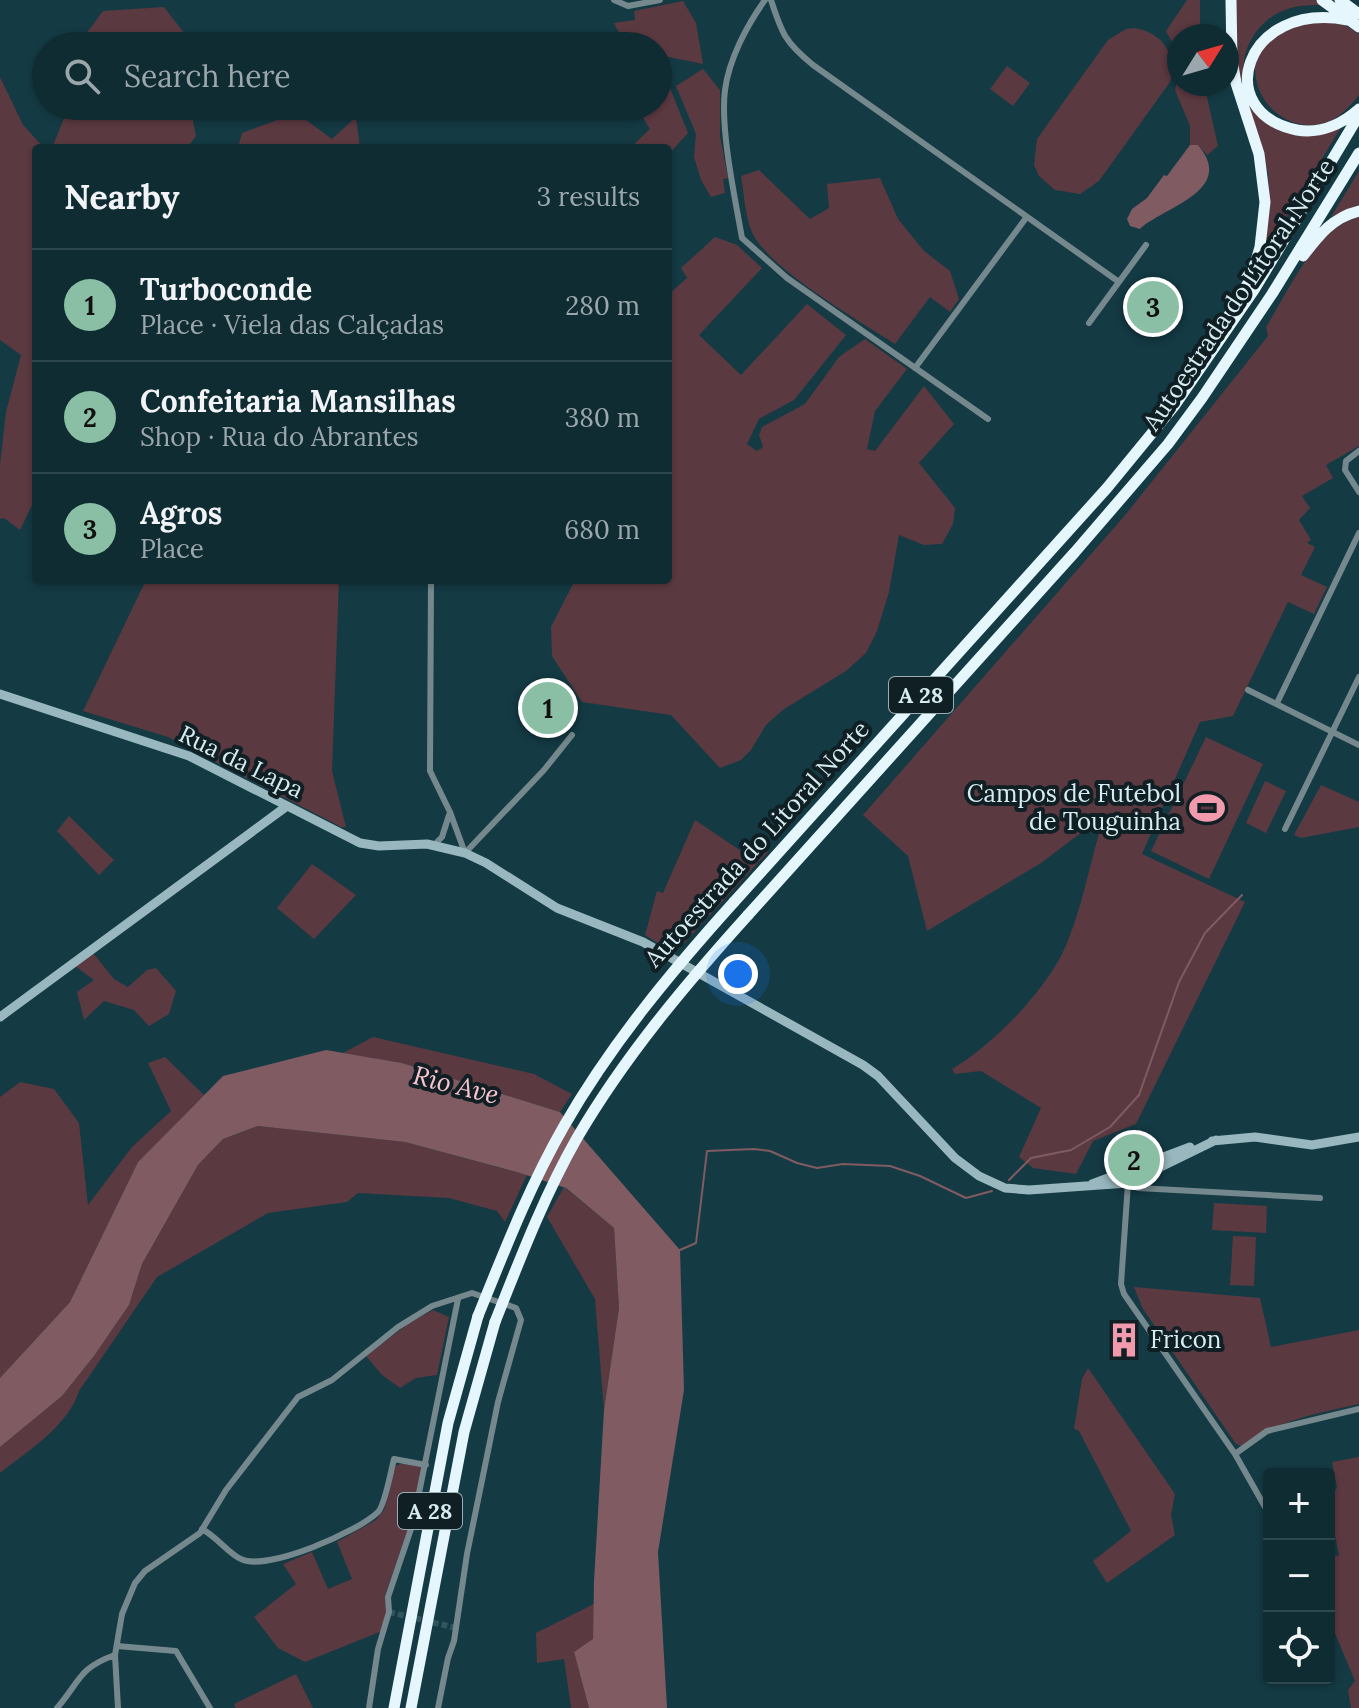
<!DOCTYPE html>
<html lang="en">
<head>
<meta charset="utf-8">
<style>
  :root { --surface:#0f2c33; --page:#18343b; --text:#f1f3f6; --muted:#9ba7ac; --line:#2f484e; --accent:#8abfa5 }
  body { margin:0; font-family:Lora,serif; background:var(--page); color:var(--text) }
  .controls { position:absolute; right:24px; bottom:24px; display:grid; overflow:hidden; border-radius:8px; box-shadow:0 2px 6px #0004 }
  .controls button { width:72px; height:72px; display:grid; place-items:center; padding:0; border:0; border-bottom:2px solid var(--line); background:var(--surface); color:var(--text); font:40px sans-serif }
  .compass { position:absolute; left:1167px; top:24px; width:72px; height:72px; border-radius:50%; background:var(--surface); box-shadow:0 2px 6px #0004; rotate:53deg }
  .you { position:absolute; left:738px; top:974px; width:28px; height:28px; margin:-20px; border:6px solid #fff; border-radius:50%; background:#1a73e8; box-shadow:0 0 0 12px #1a73e833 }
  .badge { display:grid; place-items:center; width:52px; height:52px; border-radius:50%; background:var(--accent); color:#111; font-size:26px; font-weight:700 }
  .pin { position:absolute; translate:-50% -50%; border:4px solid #fff; box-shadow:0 2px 8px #0006 }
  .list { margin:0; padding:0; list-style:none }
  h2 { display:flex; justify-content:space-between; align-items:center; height:104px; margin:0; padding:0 32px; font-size:34px }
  h2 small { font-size:26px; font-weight:400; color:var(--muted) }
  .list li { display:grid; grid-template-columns:52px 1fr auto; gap:24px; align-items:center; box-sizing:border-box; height:112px; padding:0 32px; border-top:2px solid var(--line) }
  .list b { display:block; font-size:30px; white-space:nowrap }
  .list p { margin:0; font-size:26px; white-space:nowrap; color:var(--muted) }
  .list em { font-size:26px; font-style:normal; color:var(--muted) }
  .icon { flex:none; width:44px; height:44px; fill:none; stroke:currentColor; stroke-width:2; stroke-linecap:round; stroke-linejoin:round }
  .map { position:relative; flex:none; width:1359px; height:1708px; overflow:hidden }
  .search { position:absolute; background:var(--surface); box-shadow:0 2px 6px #0004; left:32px; top:32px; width:640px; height:88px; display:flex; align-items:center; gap:20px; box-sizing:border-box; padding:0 28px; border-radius:44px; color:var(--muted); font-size:30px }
  .panel { position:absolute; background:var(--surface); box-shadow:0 2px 6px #0004; left:32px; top:144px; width:640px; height:440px; border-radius:8px }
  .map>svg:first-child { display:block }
</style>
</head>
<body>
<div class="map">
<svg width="1359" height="1708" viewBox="0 0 1359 1708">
  <rect width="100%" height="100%" fill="#143a44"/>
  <!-- green -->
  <path fill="#5b3941" d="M1187,0H1200V36H1179V62V55L1166,31Z
    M1236,0H1315L1322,5C1312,5 1301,5 1291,8C1258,16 1234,55 1247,88C1252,100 1265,113 1273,124L1341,127L1263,257L1270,206L1268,173L1242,94L1237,67Z
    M683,1L696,23L703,64L664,56L658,51V46C638,46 622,43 614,23L635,20L634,11Z
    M164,7L188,38L187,46H77L103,11Z
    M1300,15C1323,16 1340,20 1359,34V95C1352,104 1342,115 1332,120C1272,149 1211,51 1300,15Z
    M1135,28C1163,33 1177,55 1170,82L1099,181L1080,194L1055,190L1039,176L1034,165L1037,139L1108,40L1126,29Z
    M1007,66L1030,83L1013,106L990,89Z
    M658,67L664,73L688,133L668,155V148H630L650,129L636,106H658Z
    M703,69L720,90V136L728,178L723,179L725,193L711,197L701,180L694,157L696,134L676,86Z
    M1179,70V84H1204L1218,146L1207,155L1198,145H1190V126L1175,90Z
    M0,77L23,125L44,148H36V497L20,530L4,518L0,519V465L6,412L21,355L0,340Z
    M65,106H190L196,136L187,148H52L67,111Z
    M288,116L306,120L332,139L356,117L360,148H238L242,133Z
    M759,170L810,219L829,208L827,184L880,178L898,219L924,251L950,271L959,299L950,312L930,297L895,344C860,321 765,267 751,230C745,214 744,193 741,176Z
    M1359,171V205L1331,217Z
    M1359,216V446L1326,465L1333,478L1302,496L1310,508L1299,520L1311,540L1307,543L1315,547L1301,575L1327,587L1314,614L1288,602L1233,716L1200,722L1142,854L1245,902L1136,1124L1093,1141L1076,1174L1033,1168L1019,1157L1041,1108L981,1071L955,1074L952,1069C993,1045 1049,988 1067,943C1082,907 1089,867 1100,830L1094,823L1041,863L927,931L908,856L863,815L1126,514L1268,336L1266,327C1290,289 1313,231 1359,216Z
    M715,237L737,245L762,268L699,335L741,375L807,304L846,335L794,400L759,419L747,444L757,451L763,447L759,435L762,427L805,404L839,357L865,339L907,369L875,411L867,449L875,451L924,386L954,424L919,463L955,508L953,524L942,544L924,545L899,535L889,592L877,631L866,653L846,671L784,709L766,725L751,750L741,760L720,768L671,715L582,702L552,656L551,627L575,580H668V295L687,278L681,268Z
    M150,580H339L332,771L346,827H341L168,737L83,711L145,582Z
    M1206,737L1263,764L1209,879L1151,851Z
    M1265,781L1286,791L1266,833L1246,823Z
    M1321,785L1359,802V827L1301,838L1294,835Z
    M69,816L114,860L99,875L57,831Z
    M695,820L747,855L760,842L768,852L674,954L645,935L657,891L663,893Z
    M312,864L356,895L314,939L277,908Z
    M93,953L114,979L128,987L147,970L156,968L176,991L169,1014L149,1026L134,1010L104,1001L84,1020L77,992L94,980L75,966Z
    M373,1037L534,1074L572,1094L560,1112L402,1063L343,1053Z
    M165,1057L204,1095L138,1162L70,1302L0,1378V1097L20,1082L54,1089L79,1123L88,1205L132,1147L171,1111L148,1063Z
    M259,1126L405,1142L527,1175L505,1222L497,1211L449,1198L358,1193L347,1202L268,1213L157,1277L79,1391C68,1426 28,1451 0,1473V1447L62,1396L94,1356L129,1305L142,1264L198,1165L223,1139Z
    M564,1187L614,1228L619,1308L604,1410L595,1299L547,1217Z
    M1214,1203L1267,1206L1266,1233L1212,1230Z
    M1233,1236L1256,1237L1254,1286L1230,1285Z
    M1134,1287L1260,1298L1271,1347L1359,1330V1404C1315,1414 1279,1420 1242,1446L1236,1444L1143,1309Z
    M433,1310L449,1317L437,1375L416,1378L400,1388L382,1375L366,1356L409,1323Z
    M1088,1368L1175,1494L1171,1515L1175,1535L1107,1583L1093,1561L1131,1531L1079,1431L1074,1429L1082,1379Z
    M1359,1457V1708H1351L1348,1690L1355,1681L1329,1619V1555L1339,1556L1334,1530H1329V1497L1337,1488L1332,1462Z
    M403,1463L420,1466L423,1471L412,1518L385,1595L387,1611L382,1631L305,1662L278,1648L254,1617L296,1584L283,1564L312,1552L328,1589L352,1579L337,1542L376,1520L384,1510L395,1466Z
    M594,1604L593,1640L574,1652L589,1708H571L564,1659L537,1663L536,1633Z
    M296,1674L313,1708H236L234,1704Z"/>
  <!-- water -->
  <path fill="#805b62" d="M1190,145H1198C1237,191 1163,207 1140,229L1130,226L1127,219L1132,209L1147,198L1164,175L1167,176Z
    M326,1050L402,1063L560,1112L680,1250L684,1390L658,1552L667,1708H589L574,1652L593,1639L594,1581L604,1410L619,1308L614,1228L566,1188L520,1173L405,1142L258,1126L223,1139L198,1165L142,1264L129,1305L94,1356L62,1396L0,1447V1378L70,1302L138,1162L223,1076Z"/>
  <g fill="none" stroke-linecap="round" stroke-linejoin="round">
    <!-- stream -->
    <path stroke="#805b62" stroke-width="2" d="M1009,1180L1031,1158L1071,1150L1110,1127L1139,1095L1179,982L1205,933L1242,895
      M680,1250L696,1243L707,1151L754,1149L770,1151L797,1163L817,1168L843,1164L890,1166L920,1176L966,1198L992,1191"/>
    <!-- minor-tunnel -->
    <path stroke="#31555e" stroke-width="6" stroke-dasharray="6 3" stroke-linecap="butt" d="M389,1612L456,1628"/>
    <!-- minor -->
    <path stroke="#75888d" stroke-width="6" d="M614,0L628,6L660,0
      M765,0C747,25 729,59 725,90C720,129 735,198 742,238L787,278L988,419
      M771,0C782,34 785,42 813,65L1119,282
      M1089,323L1146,245
      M915,368L1026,218
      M1359,451L1346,461L1345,470L1359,492
      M431,580L430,771L450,812L465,853L544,770L572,735
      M1248,690L1359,745
      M1277,703L1359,533
      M1285,829L1359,677
      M434,845L442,837L449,815
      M1235,1454L1267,1431L1359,1409
      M1269,1514L1235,1454L1124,1294L1121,1284L1128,1183L1138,1188L1320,1198
      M202,1529C217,1537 230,1555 241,1559C267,1572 359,1531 378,1512C385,1505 391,1470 394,1459L426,1465
      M117,1646L176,1651L210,1708
      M57,1708C80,1682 78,1668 115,1655
      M118,1708L115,1655L122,1614L135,1583L145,1571L200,1533L226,1490L298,1397L332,1380L398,1327L432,1306L472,1293L516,1308L521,1320L498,1402L467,1554L454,1641L448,1658L438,1708
      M369,1708L378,1649L389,1612L388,1597L413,1523L458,1299"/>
    <!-- secondary -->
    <path stroke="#99b7bf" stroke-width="9" d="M0,694L189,756L360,843L379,846L427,844L465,853L486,863L557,908L643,942L863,1065L878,1076L955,1158L979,1176L1005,1188L1029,1190L1128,1183L1216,1140
      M0,1017L287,806
      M1212,1141L1255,1137L1312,1145L1359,1137
      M1092,1184L1190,1147"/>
    <!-- motorway -->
    <path stroke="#e5f7fc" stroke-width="11" d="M1322,0L1359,27
      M1340,0L1359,14
      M1348,20C1243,0 1211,113 1297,130C1320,134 1342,124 1359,109
      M1303,256C1319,235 1333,217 1359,211
      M1225,322L1251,278L1260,247L1265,202L1259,154L1236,83L1232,60L1231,0
      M734,902L1107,488L1175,405L1254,290L1359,115
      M748,915L1075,552L1168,444L1202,398L1272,294L1359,153
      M394,1708L448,1423L478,1316
      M411,1708L464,1432L495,1322"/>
    <!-- motorway-bridge -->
    <path stroke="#e5f7fc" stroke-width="11" d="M478,1316C504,1252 529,1187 564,1126C611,1044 671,972 734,902
      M495,1322C520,1259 544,1196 577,1138C625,1056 685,985 748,915"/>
  </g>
  <!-- icons -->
  <defs>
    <g id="stadium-bare" transform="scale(2.76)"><path d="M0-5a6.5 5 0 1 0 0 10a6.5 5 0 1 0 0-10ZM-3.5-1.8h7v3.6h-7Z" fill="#f29aad" stroke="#0f1f23" stroke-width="2.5" paint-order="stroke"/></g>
    <g id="building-bare" transform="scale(2.76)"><path d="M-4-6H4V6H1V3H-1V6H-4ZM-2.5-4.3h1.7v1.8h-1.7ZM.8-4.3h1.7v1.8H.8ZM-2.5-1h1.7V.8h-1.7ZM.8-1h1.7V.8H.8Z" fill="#f29aad" stroke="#0f1f23" stroke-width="2.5" paint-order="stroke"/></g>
  </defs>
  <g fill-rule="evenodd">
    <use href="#stadium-bare" x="1207" y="808"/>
    <use href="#building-bare" x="1124" y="1340"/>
  </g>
  <g text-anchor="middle" stroke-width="8" stroke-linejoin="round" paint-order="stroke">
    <!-- shield labels -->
    <g fill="#0f1f23" stroke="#9baeb3" stroke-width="2">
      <rect x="889" y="677" width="64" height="36" rx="6"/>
      <rect x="398" y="1493" width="64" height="36" rx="6"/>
    </g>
    <g font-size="22" font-weight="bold" fill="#d7ecf1">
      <text x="921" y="703">A 28</text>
      <text x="430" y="1519">A 28</text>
    </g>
    <!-- street labels -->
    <g font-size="24" fill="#d7ecf1" stroke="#0f1f23">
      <text transform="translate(1239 295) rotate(-56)" y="8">Autoestrada do Litoral Norte</text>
      <text transform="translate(241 762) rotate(26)" y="8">Rua da Lapa</text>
      <text transform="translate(757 844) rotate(-48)" y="8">Autoestrada do Litoral Norte</text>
    </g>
    <!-- poi labels -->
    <g font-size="24" fill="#d7ecf1" stroke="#0f1f23" text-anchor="end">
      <text x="1181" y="802">Campos de Futebol<tspan x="1181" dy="28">de Touguinha</tspan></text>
      <text x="1150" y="1348" text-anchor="start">Fricon</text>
    </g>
    <!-- water labels -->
    <g font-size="26" font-style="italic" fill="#fac3ce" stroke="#0f1f23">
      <text transform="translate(456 1085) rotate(14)" y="9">Rio Ave</text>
    </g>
  </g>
</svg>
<div class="controls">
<button>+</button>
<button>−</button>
<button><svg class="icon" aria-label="locate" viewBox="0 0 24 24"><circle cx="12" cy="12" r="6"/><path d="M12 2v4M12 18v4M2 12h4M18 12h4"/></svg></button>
</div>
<svg class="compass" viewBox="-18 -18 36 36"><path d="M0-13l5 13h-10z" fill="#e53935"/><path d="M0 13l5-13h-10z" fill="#9ba7ac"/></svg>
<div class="you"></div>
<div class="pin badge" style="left:548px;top:708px">1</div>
<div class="pin badge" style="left:1134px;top:1160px">2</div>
<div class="pin badge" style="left:1153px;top:307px">3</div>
<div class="search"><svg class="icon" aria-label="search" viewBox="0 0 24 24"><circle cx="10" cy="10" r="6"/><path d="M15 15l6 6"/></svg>Search here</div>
<section class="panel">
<h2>Nearby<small>3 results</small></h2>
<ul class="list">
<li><span class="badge">1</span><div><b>Turboconde</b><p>Place · Viela das Calçadas</p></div><em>280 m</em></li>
<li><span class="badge">2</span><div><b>Confeitaria Mansilhas</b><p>Shop · Rua do Abrantes</p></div><em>380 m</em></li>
<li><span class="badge">3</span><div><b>Agros</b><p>Place</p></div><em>680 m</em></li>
</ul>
</section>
</div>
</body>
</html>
